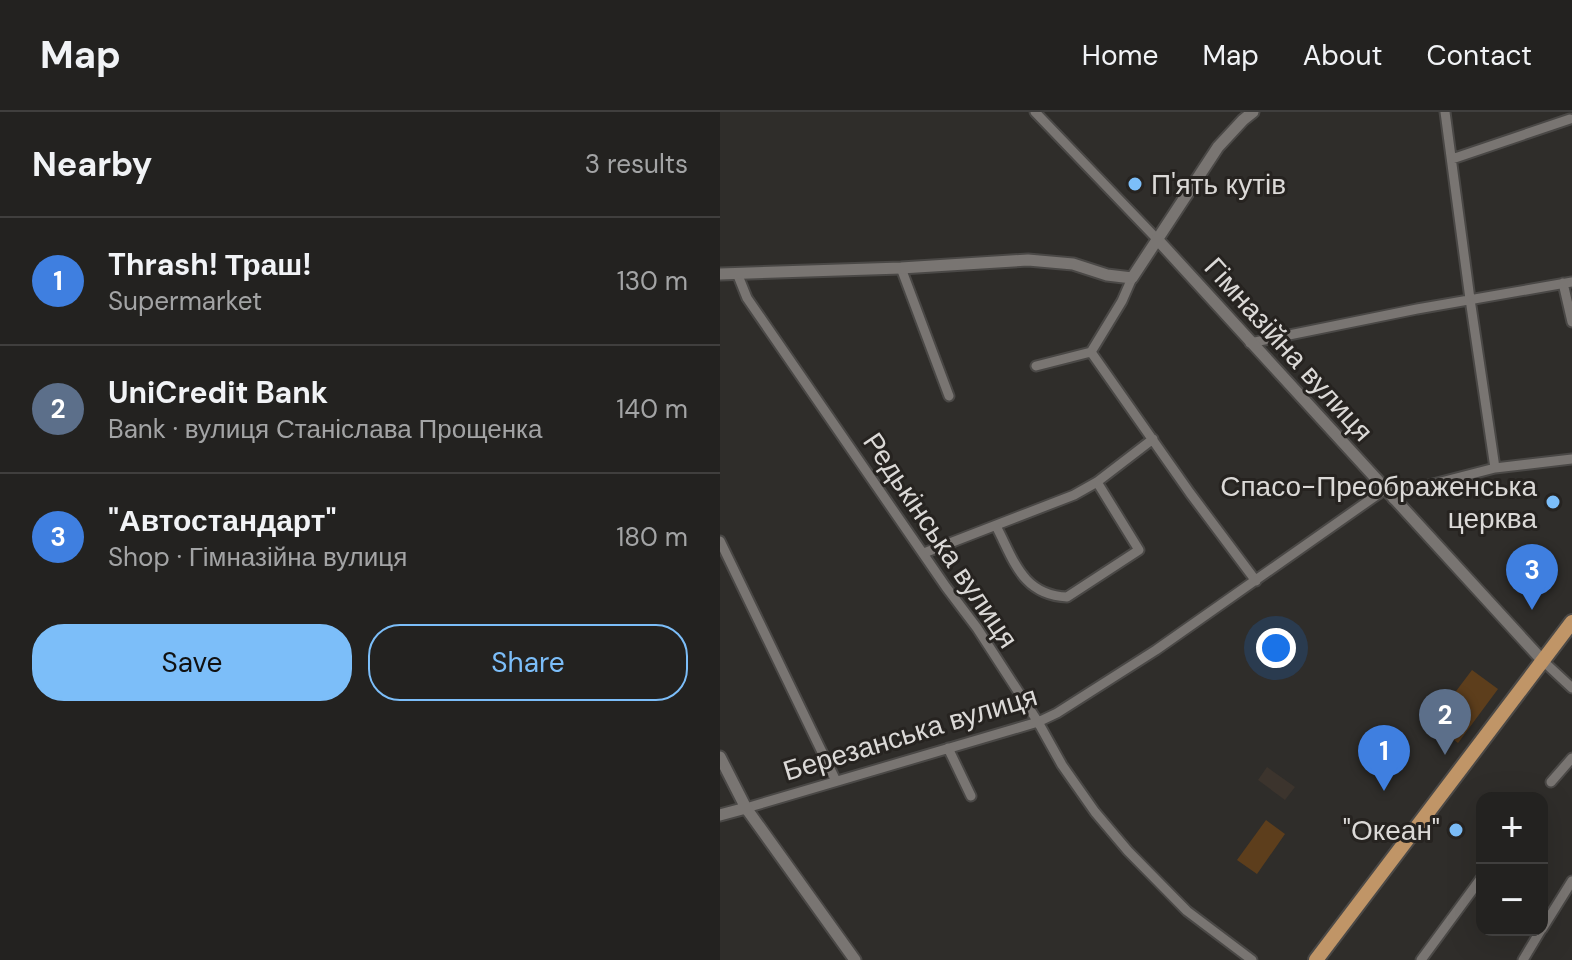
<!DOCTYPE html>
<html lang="en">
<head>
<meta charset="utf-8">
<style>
  :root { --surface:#232220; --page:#2b2a29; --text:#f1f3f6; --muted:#a3a4a5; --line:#403f3e; --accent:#7cbef9 }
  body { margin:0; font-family:"DM Sans",sans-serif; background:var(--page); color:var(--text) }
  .controls { position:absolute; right:24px; bottom:24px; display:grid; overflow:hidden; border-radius:16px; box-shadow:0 8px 32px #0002 }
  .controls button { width:72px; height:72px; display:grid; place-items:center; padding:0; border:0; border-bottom:2px solid var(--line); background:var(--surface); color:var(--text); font:40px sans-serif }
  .you { position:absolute; left:556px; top:536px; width:28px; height:28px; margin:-20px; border:6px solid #fff; border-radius:50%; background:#1a73e8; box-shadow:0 0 0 12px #1a73e833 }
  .badge { display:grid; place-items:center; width:52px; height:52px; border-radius:50%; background:var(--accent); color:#fff; font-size:26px; font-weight:700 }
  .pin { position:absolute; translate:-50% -66px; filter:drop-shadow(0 2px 4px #0008) }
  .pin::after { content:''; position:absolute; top:42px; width:28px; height:24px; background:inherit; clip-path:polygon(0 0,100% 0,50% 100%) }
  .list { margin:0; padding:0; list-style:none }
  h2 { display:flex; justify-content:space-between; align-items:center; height:104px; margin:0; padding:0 32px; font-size:34px }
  h2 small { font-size:26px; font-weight:400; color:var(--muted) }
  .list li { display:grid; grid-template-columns:52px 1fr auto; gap:24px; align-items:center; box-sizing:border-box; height:128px; padding:0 32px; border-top:2px solid var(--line) }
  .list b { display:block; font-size:30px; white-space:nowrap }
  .list p { margin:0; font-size:26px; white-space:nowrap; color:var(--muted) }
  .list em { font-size:26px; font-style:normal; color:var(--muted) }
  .actions { display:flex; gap:16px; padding:24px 32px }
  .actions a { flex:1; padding:18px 0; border:2px solid var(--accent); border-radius:32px; text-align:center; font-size:28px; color:var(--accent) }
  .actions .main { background:var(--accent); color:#111 }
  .map { position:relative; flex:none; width:852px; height:848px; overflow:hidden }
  header { display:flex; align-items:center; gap:48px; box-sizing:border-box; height:112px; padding:0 40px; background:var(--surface); border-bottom:2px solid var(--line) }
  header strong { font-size:38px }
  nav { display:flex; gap:44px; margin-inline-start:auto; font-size:28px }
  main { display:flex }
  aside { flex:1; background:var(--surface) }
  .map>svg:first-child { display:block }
</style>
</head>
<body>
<header>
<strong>Map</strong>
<nav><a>Home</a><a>Map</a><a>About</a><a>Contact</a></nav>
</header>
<main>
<aside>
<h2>Nearby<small>3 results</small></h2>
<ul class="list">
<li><span class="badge" style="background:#3f7fe0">1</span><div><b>Thrash! Траш!</b><p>Supermarket</p></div><em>130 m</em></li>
<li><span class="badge" style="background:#5c6f8a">2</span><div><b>UniCredit Bank</b><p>Bank · вулиця Станіслава Прощенка</p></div><em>140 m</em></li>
<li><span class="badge" style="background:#3f7fe0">3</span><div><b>&quot;Автостандарт&quot;</b><p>Shop · Гімназійна вулиця</p></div><em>180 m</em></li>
</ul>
<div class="actions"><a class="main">Save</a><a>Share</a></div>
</aside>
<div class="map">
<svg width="852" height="848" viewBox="0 0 852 848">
  <rect width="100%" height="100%" fill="#2f2d2a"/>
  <!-- built -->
  <path fill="#3c342d" d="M547,655L575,675L565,688L538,668Z"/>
  <!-- green -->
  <path fill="#5d3e1c" d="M752,558L778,577L738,631L712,611Z
    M546,708L565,722L537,762L517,748Z"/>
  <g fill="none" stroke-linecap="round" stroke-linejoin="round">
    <!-- minor casing -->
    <g stroke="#4a4846" stroke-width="13">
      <path id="minor" d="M315,0L437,127
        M725,0L750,187L775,356
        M732,47L850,7
        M181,156L229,284
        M17,161L27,186L226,475L257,516L318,610L342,653L375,700L408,739L467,799L532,848
        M843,171L852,210
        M530,231L697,197L852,170
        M371,240L470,381L536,469
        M316,254L371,240L402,189L412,166
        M673,387L686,379L775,356L852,347
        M276,414C294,448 302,483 347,485L419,438L377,370
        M0,429L116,669
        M204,441L354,383L377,370L433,327
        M822,548L852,576
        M228,636L251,684
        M831,670L852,646
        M26,696L318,610L337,601L436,538L664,378
        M822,817L852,769
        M701,848L762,765
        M803,848L821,818"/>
    </g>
    <!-- tertiary casing -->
    <g stroke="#4a4846" stroke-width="15">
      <path id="tertiary" d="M437,127L822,548
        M0,162L181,156L308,148L353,152L387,163L412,166L498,35L523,8L533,0
        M0,645L26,696L135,848
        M0,703L26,696"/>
    </g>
    <!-- primary casing -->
    <g stroke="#4a4846" stroke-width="18">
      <path id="primary" d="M596,848L852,510"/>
    </g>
    <!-- minor -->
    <use href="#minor" stroke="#797572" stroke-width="9"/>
    <!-- tertiary -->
    <use href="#tertiary" stroke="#797572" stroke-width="11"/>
    <!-- primary -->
    <use href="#primary" stroke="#c09567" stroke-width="14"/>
  </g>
  <!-- markers -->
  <g fill="#7cbef9" stroke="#262320" stroke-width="3">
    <circle cx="415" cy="72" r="8"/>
    <circle cx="833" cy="390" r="8"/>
    <circle cx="736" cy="718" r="8"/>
  </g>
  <g text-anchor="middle" stroke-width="6" stroke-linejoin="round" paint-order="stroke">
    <!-- poi labels -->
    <g font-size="28" fill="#dbd9d7" stroke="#262320" text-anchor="end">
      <text x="431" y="82" text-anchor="start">П'ять кутів</text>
      <text x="817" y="384">Спасо-Преображенська<tspan x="817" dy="32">церква</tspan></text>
      <text x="720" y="728">"Океан"</text>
    </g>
    <!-- street labels -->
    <g font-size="28" fill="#dbd9d7" stroke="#262320">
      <text transform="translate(569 237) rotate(48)" y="10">Гімназійна вулиця</text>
      <text transform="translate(221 428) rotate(56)" y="10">Редькінська вулиця</text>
      <text transform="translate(190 621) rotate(-17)" y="10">Березанська вулиця</text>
    </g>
  </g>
</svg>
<div class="controls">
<button>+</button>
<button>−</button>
</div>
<div class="you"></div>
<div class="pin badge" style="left:664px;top:679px;background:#3f7fe0">1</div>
<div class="pin badge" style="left:725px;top:643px;background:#5c6f8a">2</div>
<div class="pin badge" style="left:812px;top:498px;background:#3f7fe0">3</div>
</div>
</main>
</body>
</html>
